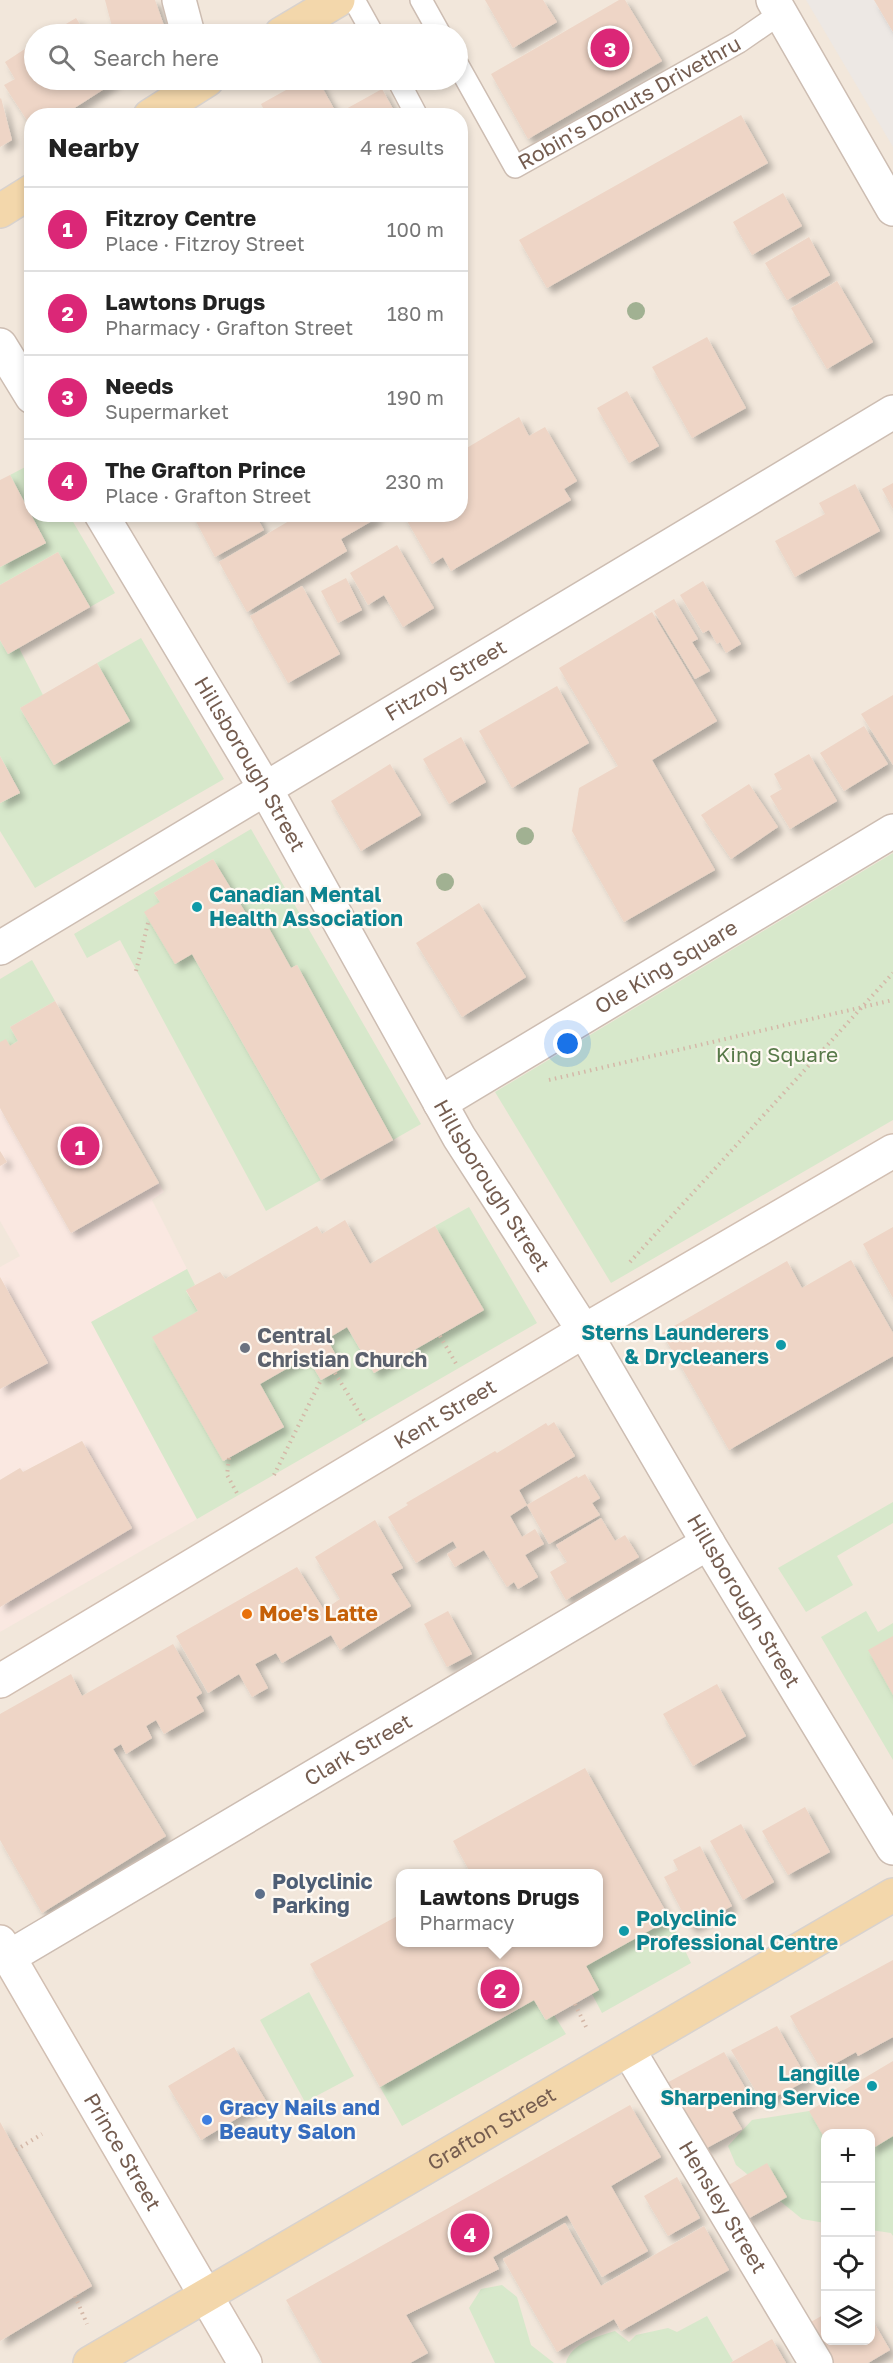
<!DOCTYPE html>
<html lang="en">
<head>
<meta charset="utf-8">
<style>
  :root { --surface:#fff; --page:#f6f6f6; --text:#222; --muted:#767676; --line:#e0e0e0; --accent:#db2777 }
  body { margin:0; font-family:"Golos Text",sans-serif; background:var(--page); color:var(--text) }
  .controls { position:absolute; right:18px; bottom:18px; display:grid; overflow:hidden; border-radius:12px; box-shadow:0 3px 9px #0003 }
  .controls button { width:54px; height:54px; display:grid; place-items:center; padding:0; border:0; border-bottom:2px solid var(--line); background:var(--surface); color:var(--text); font:30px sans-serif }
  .you { position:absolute; left:568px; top:1044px; width:21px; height:21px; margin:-15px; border:4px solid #fff; border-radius:50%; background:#1a73e8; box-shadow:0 0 0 9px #1a73e833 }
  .badge { display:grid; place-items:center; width:39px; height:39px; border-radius:50%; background:var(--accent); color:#fff; font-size:20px; font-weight:700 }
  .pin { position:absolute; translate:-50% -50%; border:3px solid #fff; box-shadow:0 2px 6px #0006 }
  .popup { position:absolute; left:396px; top:1869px; width:207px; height:78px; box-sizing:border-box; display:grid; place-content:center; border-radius:12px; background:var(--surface); filter:drop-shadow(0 2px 4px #0005); font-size:20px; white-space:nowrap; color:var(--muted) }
  .popup b { font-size:22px; color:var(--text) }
  .popup::after { content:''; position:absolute; left:50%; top:100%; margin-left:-12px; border:12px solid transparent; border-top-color:var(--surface) }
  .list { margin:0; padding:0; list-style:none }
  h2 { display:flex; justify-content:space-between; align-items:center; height:78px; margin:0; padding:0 24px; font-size:26px }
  h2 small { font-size:20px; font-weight:400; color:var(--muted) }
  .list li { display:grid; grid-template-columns:39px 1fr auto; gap:18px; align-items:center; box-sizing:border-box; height:84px; padding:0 24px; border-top:2px solid var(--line) }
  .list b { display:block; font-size:22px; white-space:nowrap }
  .list p { margin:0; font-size:20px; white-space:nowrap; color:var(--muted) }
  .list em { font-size:20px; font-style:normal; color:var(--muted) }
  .icon { flex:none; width:33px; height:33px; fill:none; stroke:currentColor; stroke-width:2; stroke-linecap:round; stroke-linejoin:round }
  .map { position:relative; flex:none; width:893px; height:2363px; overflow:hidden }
  .search { position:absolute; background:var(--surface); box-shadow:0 3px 9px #0003; left:24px; top:24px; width:444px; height:66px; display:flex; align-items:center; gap:15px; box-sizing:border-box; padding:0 21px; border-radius:33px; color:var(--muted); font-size:22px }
  .panel { position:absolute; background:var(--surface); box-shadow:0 3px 9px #0003; left:24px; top:108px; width:444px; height:414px; border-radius:24px }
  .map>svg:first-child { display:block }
</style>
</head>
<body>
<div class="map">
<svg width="893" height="2363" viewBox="0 0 893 2363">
  <defs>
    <filter id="shadow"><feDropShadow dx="5.5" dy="5.5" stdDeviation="3" flood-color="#0004"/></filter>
  </defs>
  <rect width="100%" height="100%" fill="#fbf5ec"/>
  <!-- residential -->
  <path fill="#f2e7db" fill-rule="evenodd" d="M0,0H893V2363H0ZM34,34H458V80H34ZM32,116H460V514H32ZM401,1874H599V1942H401ZM826,2134H870V2340H826Z"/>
  <!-- commercial -->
  <path fill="#fae8e1" d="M0,1108L71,1233L159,1183L164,1192L152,1200L187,1269L92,1322L197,1519L0,1632V1607L132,1528L82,1441L23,1472L20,1468L0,1480V1389L47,1363L0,1277V1267L20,1256L0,1221V1166L6,1162L0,1151Z"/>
  <!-- industrial -->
  <path fill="#ede8e4" d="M806,0H893V147Z"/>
  <!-- green -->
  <path fill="#d7e8cb" d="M31,464L32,514L69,515L115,593L90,607L58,552L0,585V567L46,543L10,475Z
    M141,638L224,779L35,888L0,831V803L20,792L0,756V640L8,654L19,648L43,695L20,708L54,765L130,721L97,663Z
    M251,829L421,1124L393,1140L297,965L291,968L260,913L250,920L213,859L154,893L160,902L175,964L192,954L321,1180L266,1211L120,940L87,958L74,934Z
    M893,853V1120L611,1283L495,1092Z
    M32,960L55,1001L10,1027L18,1041L10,1046L0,1042V979Z
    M469,1207L537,1323L197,1519L91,1322L187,1269L195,1285L186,1291L198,1311L153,1338L224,1461L284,1427L260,1384L307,1357L321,1380L343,1368L327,1339L347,1327L374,1373L483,1311L435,1226Z
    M893,1502V1523L837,1556L853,1585L806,1612L778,1568Z
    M866,1611L878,1632L893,1623V1760L821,1637Z
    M670,1919L691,1963L602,2013L592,1994L599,1990L586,1966Z
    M309,1992L354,2076L305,2102L260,2020Z
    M534,2000L545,2019L554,2015L566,2034L402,2126L380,2087Z
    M809,2111L893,2134V2236L891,2233L871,2230L870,2134H826L825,2223L802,2219L736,2165L728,2146L752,2120Z
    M502,2285L517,2297L531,2345L554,2363H495L469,2308L481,2289Z
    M707,2316L733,2361L730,2363H566C570,2344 598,2336 615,2331L629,2342L636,2335L668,2328L677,2332Z"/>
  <!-- building -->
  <path fill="#eed5c6" filter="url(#shadow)" d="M105,0H155L167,34H114Z
    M485,0H543L557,22L513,48Z
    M619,0H625L662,61L528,139L491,74Z
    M874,0H893V32Z
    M76,18L86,34H49Z
    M34,43V80H114L115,82L62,116H32V128L4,85L15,79L5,62Z
    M304,80H318L337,114L382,89L397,116H267L261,104Z
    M1,98L12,140L0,147V99Z
    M741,115L768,163L547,288L519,240Z
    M783,193L802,226L752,255L733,222Z
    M809,237L830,275L787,300L765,263Z
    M837,281L873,342L827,369L791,308Z
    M707,337L746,408L692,438L652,367Z
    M627,391L659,446L629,463L597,408Z
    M519,417L529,436L545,427L577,481L564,489L571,500L451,571L443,557L432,564L403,514H460V452Z
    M10,475L46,543L0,567V480Z
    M893,483V509L882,489Z
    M855,484L880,531L795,577L775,541L825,514L819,503Z
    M192,514H255L264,530L215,557Z
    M301,514H376L377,518L341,539L347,551L247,612L219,562Z
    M397,545L434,608L403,627L384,595L368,605L350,573Z
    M58,552L90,607L8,654L0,640V585Z
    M346,578L362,610L338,623L321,591Z
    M703,581L741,644L726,653L720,642L717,644L709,630L703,633L680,595Z
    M302,586L340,654L288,683L250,616Z
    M674,599L698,639L692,642L710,671L695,679L654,611Z
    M652,612L717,721L652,760L715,870L624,922L572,831L579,788L618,766L559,668Z
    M97,663L130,721L54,765L20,708Z
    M557,686L589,743L512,788L479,731Z
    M893,695V765L861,714Z
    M864,726L888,764L844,791L820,753Z
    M461,737L486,782L449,804L423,759Z
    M809,754L837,801L790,829L770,796L782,789L774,774Z
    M0,756L20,793L0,803Z
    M390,764L421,815L361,851L331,801Z
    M749,784L778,827L731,859L701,815Z
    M213,859L250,920L260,912L291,968L297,965L393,1140L321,1180L192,954L175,964L144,912L160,902L154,893Z
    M479,903L526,977L462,1017L416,943Z
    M55,1001L159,1183L71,1233L0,1108V1042L6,1039L10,1046L18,1041L10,1027Z
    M0,1151L7,1162L0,1166Z
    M345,1220L370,1264L435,1226L484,1310L374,1373L347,1327L327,1339L343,1368L321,1380L307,1357L260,1384L284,1427L223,1461L152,1337L198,1311L186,1290L220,1272L225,1279L317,1226L322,1234Z
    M893,1227V1298L863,1244Z
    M851,1260L893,1333V1356L729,1450L662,1333L787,1261L802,1288Z
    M0,1277L48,1363L0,1389Z
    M554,1422L575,1456L519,1490L527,1505L510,1516L522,1537L535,1529L544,1544L525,1555L538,1577L518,1589L514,1582L507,1587L484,1550L455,1567L447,1554L457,1548L453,1541L416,1563L388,1517L408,1505L406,1503L495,1451L497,1453L546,1423L548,1426Z
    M82,1441L132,1528L0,1607V1480L20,1468L23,1472Z
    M585,1474L600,1498L592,1503L600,1515L549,1544L527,1505L577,1476L578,1478Z
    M601,1518L615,1541L625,1535L639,1557L566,1600L550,1572L567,1562L556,1545Z
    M375,1520L403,1568L391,1574L411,1606L340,1650L331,1635L282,1663L276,1653L255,1664L268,1688L252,1697L239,1674L208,1693L176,1636L297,1567L324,1610L340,1599L315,1557Z
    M448,1611L472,1654L447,1667L424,1624Z
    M893,1636V1695L868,1650Z
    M173,1644L202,1693L196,1697L204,1711L164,1734L156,1720L146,1726L152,1738L126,1754L121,1744L113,1749L166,1836L42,1913L0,1840V1714L71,1674L82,1696Z
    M717,1684L746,1736L693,1766L663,1714Z
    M585,1768L670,1919L586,1966L599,1990L546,2020L534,2000L380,2087L310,1964L401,1914V1942H599V1874H471L453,1841Z
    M805,1807L830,1852L788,1875L762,1831Z
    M741,1824L774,1882L743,1900L710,1841Z
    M700,1846L732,1906L691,1928L664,1877L678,1870L673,1860Z
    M893,1960V2037L858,2056L856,2052L822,2071L790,2016Z
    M777,2026L808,2080L763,2103L731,2050Z
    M234,2047L266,2101L201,2140L168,2086Z
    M724,2052L753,2101L732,2112L742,2129L703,2150L663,2085Z
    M893,2061V2136L870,2150V2133H825V2139L809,2111Z
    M630,2105L661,2157L611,2186L648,2251L602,2277L567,2215L493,2257L499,2269L406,2315L428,2353L410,2363H322L286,2300Z
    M0,2122L92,2286L0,2341Z
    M767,2163L787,2197L746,2220L725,2187Z
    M677,2177L700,2218L668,2236L644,2196Z
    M565,2223L601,2286L704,2226L729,2270L621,2331L614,2319L557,2352L503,2259Z
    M825,2314L826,2340H870V2316L890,2350L868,2363H833L809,2323Z
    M772,2339L786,2363H730Z"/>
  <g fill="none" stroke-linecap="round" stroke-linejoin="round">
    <!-- lane casing -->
    <g stroke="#cdbdb2" stroke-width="24">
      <g id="lane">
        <path d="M354,0L373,34"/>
        <path d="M421,0L440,34"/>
        <path id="s1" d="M458,65L515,167L739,42L781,13"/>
        <path d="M398,80L417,116"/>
      </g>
    </g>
    <!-- street casing -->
    <g stroke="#cdbdb2" stroke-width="36">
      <g id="street">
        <path d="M179,0L188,34"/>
        <path d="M773,0L893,209"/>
        <path d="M0,345L32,397"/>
        <path id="s2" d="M101,514L265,788L459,1137L584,1331L708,1543L893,1848"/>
        <path id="s3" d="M0,948L893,412"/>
        <path id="s4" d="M440,1103L893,831"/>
        <path id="s5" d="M9,1957L708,1543"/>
        <path id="s6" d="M629,2051L816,2363"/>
      </g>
    </g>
    <!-- secondary casing -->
    <g stroke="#d2bfb2" stroke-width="36">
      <g id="secondary">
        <path id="s7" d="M0,1681L584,1331L893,1151"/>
        <path id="s8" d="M0,1942L245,2363"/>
      </g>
    </g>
    <!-- primary casing -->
    <g stroke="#d8d2ce" stroke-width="36">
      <g id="primary">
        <path d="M281,34L338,0"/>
        <path d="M150,116L207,80"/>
        <path d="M0,211L32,191"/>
        <path id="s9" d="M90,2363L893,1895"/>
      </g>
    </g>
    <!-- path -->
    <path stroke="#d4b8a8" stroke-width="4" stroke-dasharray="1.5 4.5" stroke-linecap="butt" d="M136,971L149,919
      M549,1080L893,1000
      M630,1262L893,973
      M440,1336L458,1367
      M335,1373L365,1422
      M229,1458L227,1475L238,1495
      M274,1475L321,1380
      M575,2004L587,2029
      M16,2150L42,2134
      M75,2296L87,2324"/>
    <!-- lane -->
    <use href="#lane" stroke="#fff" stroke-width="21"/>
    <!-- street -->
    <use href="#street" stroke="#fff" stroke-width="33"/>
    <!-- secondary -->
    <use href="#secondary" stroke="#fff" stroke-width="33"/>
    <!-- primary -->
    <use href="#primary" stroke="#f3d7ab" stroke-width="33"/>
  </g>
  <!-- trees -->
  <g fill="#a1b192">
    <circle cx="636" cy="311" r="9"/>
    <circle cx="525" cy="836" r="9"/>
    <circle cx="445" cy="882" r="9"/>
  </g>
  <!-- markers -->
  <g fill="#0f9aa8" stroke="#fef9f2" stroke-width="2">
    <circle cx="197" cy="907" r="6"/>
    <circle cx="781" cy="1345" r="6"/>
    <circle cx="624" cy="1931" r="6"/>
    <circle cx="872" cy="2086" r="6"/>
  </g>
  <circle fill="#6b7280" stroke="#fef9f2" stroke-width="2" cx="245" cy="1348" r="6"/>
  <circle fill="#e8710a" stroke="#fef9f2" stroke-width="2" cx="247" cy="1614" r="6"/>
  <circle fill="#5c6f8a" stroke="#fef9f2" stroke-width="2" cx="260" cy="1894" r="6"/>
  <circle fill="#3f7fe0" stroke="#fef9f2" stroke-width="2" cx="207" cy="2120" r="6"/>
  <g text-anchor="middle" stroke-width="4.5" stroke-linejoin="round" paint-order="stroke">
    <!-- street labels -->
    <g font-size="21" fill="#755d50" stroke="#fef9f2">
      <text dy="7" stroke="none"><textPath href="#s1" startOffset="248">Robin's Donuts Drivethru</textPath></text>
      <text dy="7" stroke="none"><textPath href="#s3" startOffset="520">Fitzroy Street</textPath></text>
      <text dy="7" stroke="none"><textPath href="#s2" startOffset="291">Hillsborough Street</textPath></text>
      <text dy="7" stroke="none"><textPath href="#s4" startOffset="264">Ole King Square</textPath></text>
      <text dy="7" stroke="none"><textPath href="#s2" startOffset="777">Hillsborough Street</textPath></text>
      <text dy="7" stroke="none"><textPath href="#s7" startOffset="519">Kent Street</textPath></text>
      <text dy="7" stroke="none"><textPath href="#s2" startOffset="1263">Hillsborough Street</textPath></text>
      <text dy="7" stroke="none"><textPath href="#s5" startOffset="406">Clark Street</textPath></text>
      <text dy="7" stroke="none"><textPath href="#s9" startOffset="465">Grafton Street</textPath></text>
      <text dy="7" stroke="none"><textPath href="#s8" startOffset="243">Prince Street</textPath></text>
      <text dy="7" stroke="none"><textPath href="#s6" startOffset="182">Hensley Street</textPath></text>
    </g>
    <!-- culture labels -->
    <g font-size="21" font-weight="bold" fill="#0d838f" stroke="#fef9f2" text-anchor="start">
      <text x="209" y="902">Canadian Mental<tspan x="209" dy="24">Health Association</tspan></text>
      <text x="769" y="1340" text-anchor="end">Sterns Launderers<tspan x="769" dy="24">&amp; Drycleaners</tspan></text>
      <text x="636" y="1926">Polyclinic<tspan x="636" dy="24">Professional Centre</tspan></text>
      <text x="860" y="2081" text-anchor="end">Langille<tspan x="860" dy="24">Sharpening Service</tspan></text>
    </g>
    <!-- park labels -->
    <g font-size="21" fill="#587949" stroke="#fef9f2">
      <text x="777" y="1062">King Square</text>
    </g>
    <!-- worship labels -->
    <g font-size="21" font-weight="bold" fill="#5b616d" stroke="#fef9f2" text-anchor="start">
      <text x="257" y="1343">Central<tspan x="257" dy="24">Christian Church</tspan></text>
    </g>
    <!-- food labels -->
    <g font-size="21" font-weight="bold" fill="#c56008" stroke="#fef9f2" text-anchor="start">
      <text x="259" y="1621">Moe's Latte</text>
    </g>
    <!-- service labels -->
    <g font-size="21" font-weight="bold" fill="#4e5e75" stroke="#fef9f2" text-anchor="start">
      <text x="272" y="1889">Polyclinic<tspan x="272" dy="24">Parking</tspan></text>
    </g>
    <!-- shop labels -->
    <g font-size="21" font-weight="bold" fill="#366cbe" stroke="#fef9f2" text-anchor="start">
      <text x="219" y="2115">Gracy Nails and<tspan x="219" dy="24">Beauty Salon</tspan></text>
    </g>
  </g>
</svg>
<div class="controls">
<button>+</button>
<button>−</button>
<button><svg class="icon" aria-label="locate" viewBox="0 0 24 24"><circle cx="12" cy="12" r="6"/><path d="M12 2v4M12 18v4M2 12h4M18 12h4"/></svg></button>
<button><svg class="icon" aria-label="layers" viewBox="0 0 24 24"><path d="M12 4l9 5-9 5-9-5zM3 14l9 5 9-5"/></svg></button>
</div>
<div class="you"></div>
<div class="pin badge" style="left:80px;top:1146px">1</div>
<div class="pin badge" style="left:500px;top:1989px">2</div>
<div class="popup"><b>Lawtons Drugs</b>Pharmacy</div>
<div class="pin badge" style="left:610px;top:48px">3</div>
<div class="pin badge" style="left:470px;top:2233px">4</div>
<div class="search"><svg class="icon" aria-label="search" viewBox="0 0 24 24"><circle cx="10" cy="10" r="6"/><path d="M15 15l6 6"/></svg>Search here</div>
<section class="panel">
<h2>Nearby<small>4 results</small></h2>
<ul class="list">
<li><span class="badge">1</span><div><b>Fitzroy Centre</b><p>Place · Fitzroy Street</p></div><em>100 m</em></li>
<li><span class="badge">2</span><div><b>Lawtons Drugs</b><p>Pharmacy · Grafton Street</p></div><em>180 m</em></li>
<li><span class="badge">3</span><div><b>Needs</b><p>Supermarket</p></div><em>190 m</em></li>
<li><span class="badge">4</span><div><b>The Grafton Prince</b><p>Place · Grafton Street</p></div><em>230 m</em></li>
</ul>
</section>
</div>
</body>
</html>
